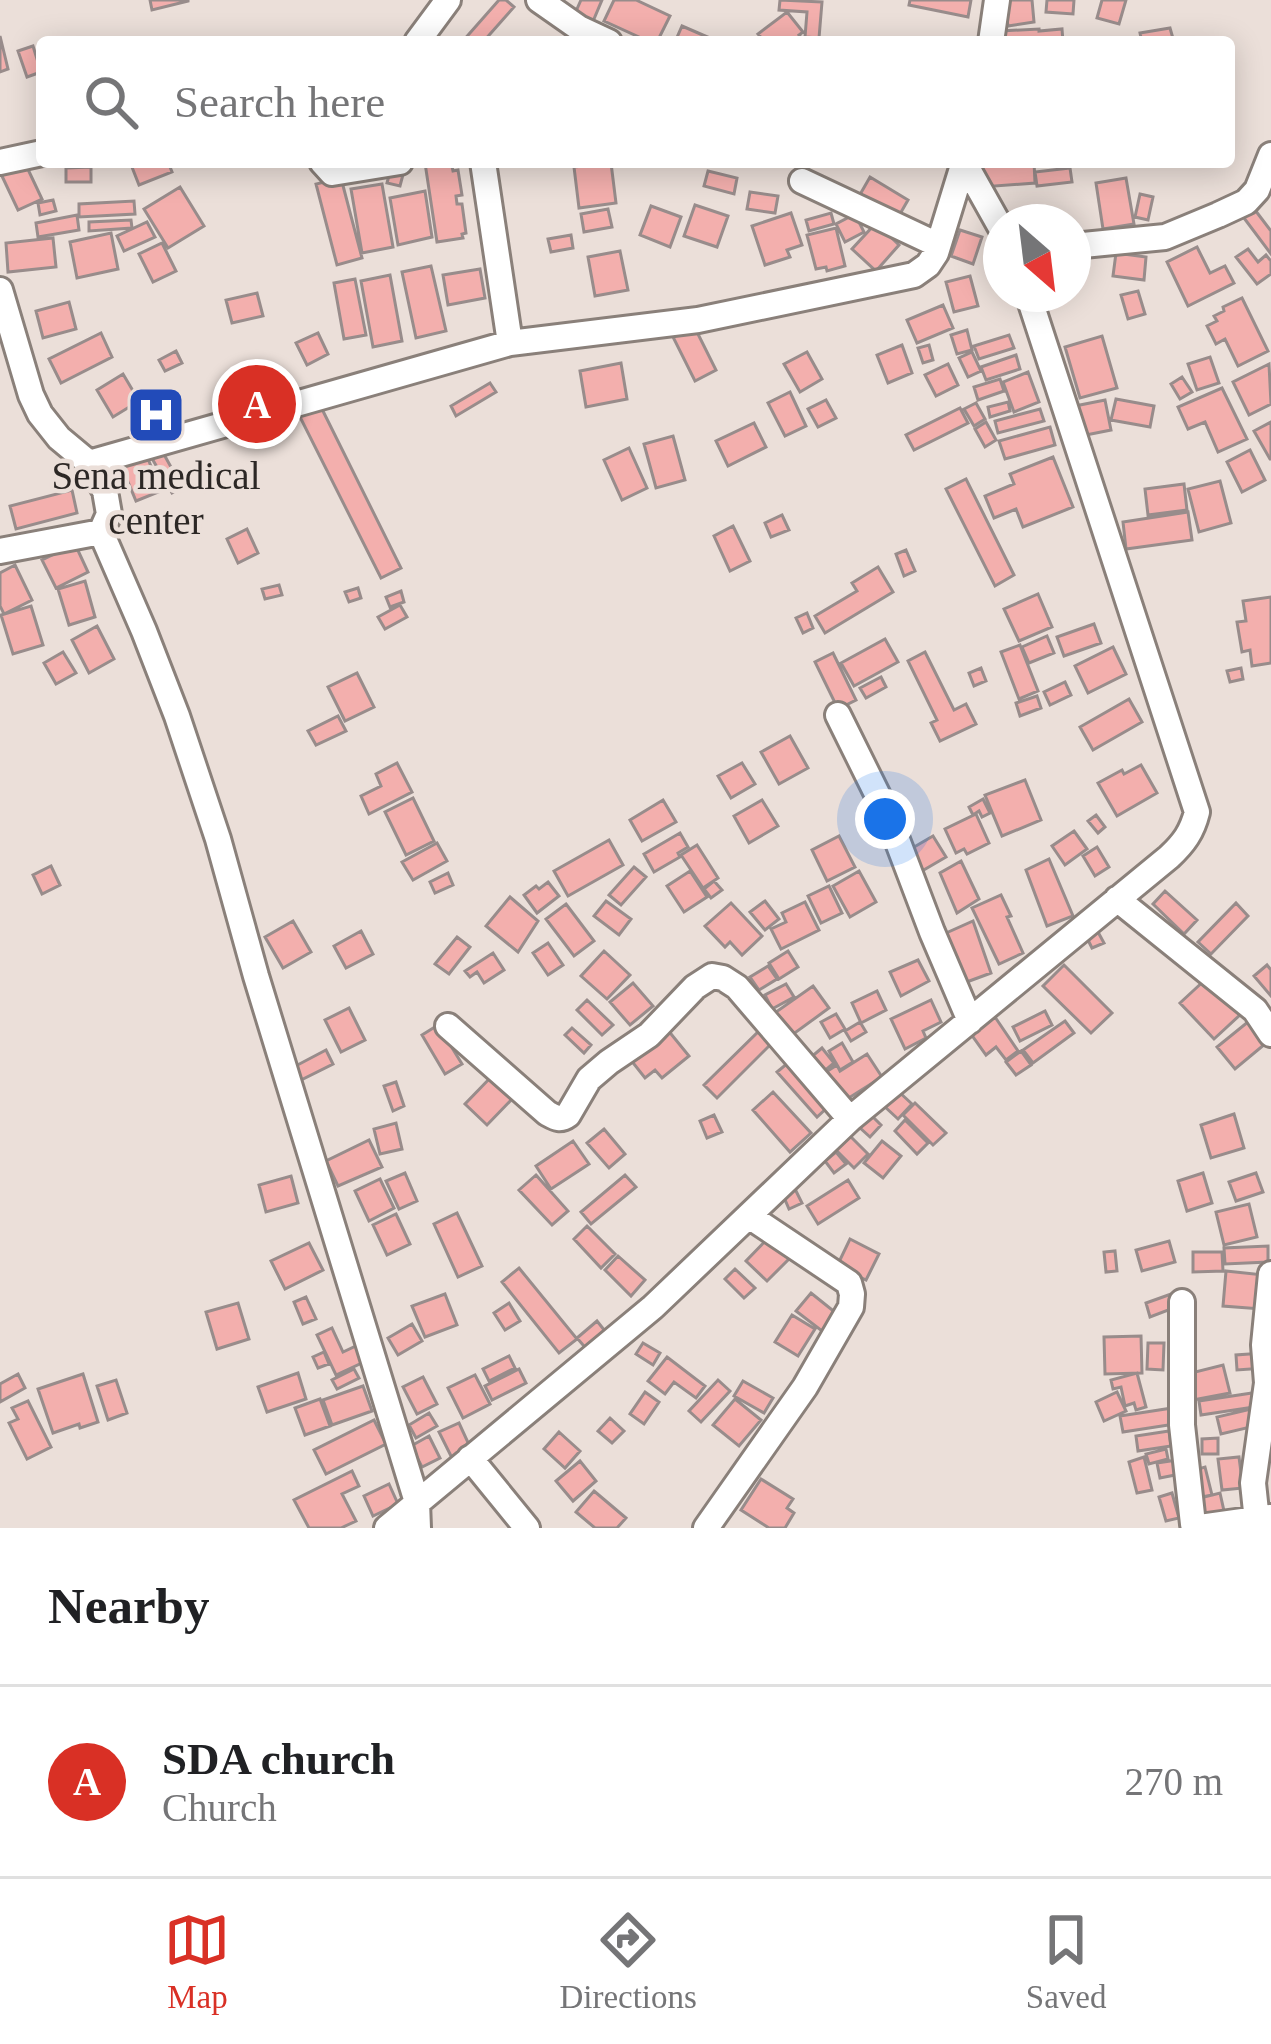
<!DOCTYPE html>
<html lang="en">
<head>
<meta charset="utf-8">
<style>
  :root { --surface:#fff; --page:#f6f6f6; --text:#202124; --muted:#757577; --line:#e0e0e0; --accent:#d93025 }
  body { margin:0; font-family:"Times New Roman",serif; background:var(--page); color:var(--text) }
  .compass { position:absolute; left:983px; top:204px; width:108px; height:108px; border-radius:50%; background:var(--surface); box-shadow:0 6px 30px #0003; rotate:152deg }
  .you { position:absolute; left:885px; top:819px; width:42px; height:42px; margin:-30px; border:9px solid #fff; border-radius:50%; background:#1a73e8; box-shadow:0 0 0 18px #1a73e833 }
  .badge { display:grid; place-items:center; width:78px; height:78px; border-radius:50%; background:var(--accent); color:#fff; font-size:39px; font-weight:700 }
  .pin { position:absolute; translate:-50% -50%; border:6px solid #fff; box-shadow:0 3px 12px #0006 }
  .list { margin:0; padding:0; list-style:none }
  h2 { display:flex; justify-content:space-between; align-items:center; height:156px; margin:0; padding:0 48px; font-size:51px }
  h2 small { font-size:39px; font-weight:400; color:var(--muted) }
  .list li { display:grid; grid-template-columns:78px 1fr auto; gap:36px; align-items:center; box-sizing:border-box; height:192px; padding:0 48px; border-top:3px solid var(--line) }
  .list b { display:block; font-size:45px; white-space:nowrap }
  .list p { margin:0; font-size:39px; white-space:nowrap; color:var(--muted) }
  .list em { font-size:39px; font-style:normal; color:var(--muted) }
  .icon { flex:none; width:66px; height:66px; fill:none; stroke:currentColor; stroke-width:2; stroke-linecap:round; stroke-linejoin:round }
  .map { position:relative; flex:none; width:1271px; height:1528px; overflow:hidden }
  .search { position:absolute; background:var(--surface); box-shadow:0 6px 30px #0003; left:36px; right:36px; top:36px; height:132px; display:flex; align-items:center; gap:30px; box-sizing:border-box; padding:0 42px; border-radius:12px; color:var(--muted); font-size:45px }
  .sheet { height:348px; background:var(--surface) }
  nav { display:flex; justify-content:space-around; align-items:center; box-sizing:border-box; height:168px; border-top:3px solid var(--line); background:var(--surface); font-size:33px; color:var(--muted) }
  nav a { display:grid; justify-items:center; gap:6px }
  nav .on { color:var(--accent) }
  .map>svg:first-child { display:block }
</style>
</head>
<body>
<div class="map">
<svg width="1271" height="1528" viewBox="0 0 1271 1528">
  <rect width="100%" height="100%" fill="#ebdfd9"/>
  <!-- building -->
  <path fill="#f3afad" stroke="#988c8b" stroke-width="3" d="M150,0H188V1L152,10Z
    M499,0H506L514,7L483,42H462Z
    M581,0H602L591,26L573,18Z
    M614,0H636L670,16L657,42H650L604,21Z
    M780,0L822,2L819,38L805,37L807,12L779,10Z
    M910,0H971L968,17L909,5Z
    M1004,0H1032L1034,22L1008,26Z
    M1047,0H1074L1073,14L1046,12Z
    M1102,0H1126L1119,24L1097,18Z
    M787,12L803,32L799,35L805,42H765L758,34Z
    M682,26L719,42H675Z
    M1170,28L1174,42H1142L1140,33Z
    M1039,29V31L1062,29L1063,42H1001L1000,31Z
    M0,36L8,69L0,72Z
    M33,46L41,72L27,77L18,51Z
    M130,162H168L172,172L139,185Z
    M451,162L453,171L458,170L462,195L456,196L457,204H462L466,233L462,234L463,238L437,242L425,163Z
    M980,162H1034L1035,183L982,187Z
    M25,163L42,199L18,210L1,174Z
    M611,163L616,203L579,208L574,167Z
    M392,164L405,167L400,186L387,183Z
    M91,167V182H66V168Z
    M1070,168L1072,182L1037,186L1035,172Z
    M708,171L737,178L734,194L704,186Z
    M870,177L908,200L896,221L858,198Z
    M341,178L362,258L337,265L316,184Z
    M1126,178L1134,224L1103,229L1096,183Z
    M382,184L393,247L362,253L351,189Z
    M180,187L204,226L168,248L144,209Z
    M425,191L432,237L398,245L390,198Z
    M750,192L778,196L775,213L747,209Z
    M1140,194L1153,197L1148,220L1135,217Z
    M53,200L56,211L40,215L38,203Z
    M134,201L135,214L79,217V204Z
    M695,205L728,216L717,247L684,236Z
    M651,206L681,217L670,247L640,235Z
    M1252,206L1271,231V254L1241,214Z
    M608,209L612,227L584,232L581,214Z
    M791,213L802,245L787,250L790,257L765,265L752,226Z
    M831,213L834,224L809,231L806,220Z
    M855,214L864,232L845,242L836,224Z
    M77,215L79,230L38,237L36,223Z
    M131,220L132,228L89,231V222Z
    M147,222L155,237L124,251L117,236Z
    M876,223L899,245L876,271L852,249Z
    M836,228L845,266L827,271L826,267L816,269L807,235Z
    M960,230L982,237L973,264L951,256Z
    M111,233L118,269L77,278L70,242Z
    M571,235L573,248L551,252L548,239Z
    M53,238L56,267L8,272L6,243Z
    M162,243L176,271L153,282L139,254Z
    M1197,247L1210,273L1225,266L1234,283L1188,306L1167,262Z
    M998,248L1001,261L990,264L987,250Z
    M1248,249L1258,262L1266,255L1271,261V274L1257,284L1236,257Z
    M620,251L628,290L595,296L588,257Z
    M1116,253L1146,257L1144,280L1113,276Z
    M431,266L446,331L416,338L402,272Z
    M480,269L485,298L448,305L443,275Z
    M390,275L402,341L373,347L361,281Z
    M970,276L978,306L954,312L946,282Z
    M355,279L366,335L344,339L334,283Z
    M1138,291L1145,314L1128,319L1121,295Z
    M257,293L263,316L232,323L226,300Z
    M1242,298L1268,351L1238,366L1225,339L1216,344L1207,326L1217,321L1214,316L1224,311L1223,307Z
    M69,302L76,329L43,338L36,311Z
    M943,305L953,328L917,343L907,320Z
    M694,326L716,370L695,381L673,337Z
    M967,330L972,350L957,354L951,335Z
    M101,333L112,357L61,383L49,359Z
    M318,333L328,354L307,365L296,343Z
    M1009,335L1014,348L979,359L974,346Z
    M1102,336L1117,388L1080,398L1065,347Z
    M902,345L912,373L888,383L877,355Z
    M929,345L933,360L923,363L918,348Z
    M176,351L182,363L165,371L159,360Z
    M807,352L822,379L800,392L784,364Z
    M972,352L981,371L968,377L959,358Z
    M1016,355L1020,369L986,380L981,367Z
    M1210,357L1219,383L1197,390L1188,364Z
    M621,363L627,399L586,407L580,371Z
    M948,364L958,385L936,396L925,375Z
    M1269,364L1271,404L1249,415L1233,382Z
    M1028,372L1039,402L1014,412L1003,382Z
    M123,374L139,401L113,417L97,390Z
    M1182,377L1192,392L1180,399L1171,384Z
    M1000,379L1004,391L978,400L974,387Z
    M490,383L496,392L456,416L451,406Z
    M1222,388L1247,439L1218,452L1205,422L1188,429L1178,407Z
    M790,392L806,426L785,436L768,403Z
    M1116,399L1154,406L1150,427L1111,420Z
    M826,400L836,418L818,427L808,409Z
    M1105,400L1111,430L1081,436L1075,406Z
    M318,401L401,568L381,578L297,411Z
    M1008,402L1010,411L990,417L988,407Z
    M976,403L985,419L974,426L964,409Z
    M960,408L968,423L914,450L906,435Z
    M1040,409L1044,421L998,433L995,421Z
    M986,422L996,440L985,447L975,429Z
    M1271,422V459H1270L1254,431Z
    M754,423L766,447L728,466L716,441Z
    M1050,427L1055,445L1005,459L999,441Z
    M673,436L685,480L656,488L644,444Z
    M629,448L647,488L622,500L604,460Z
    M161,449L182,487L172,493L150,455Z
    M1250,450L1265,480L1242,492L1227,462Z
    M146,454L161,491L136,501L121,465Z
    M1053,457L1073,507L1023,527L1016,509L994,518L985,496L1014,484L1010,474Z
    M966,479L1014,575L995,586L946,489Z
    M1220,481L1231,523L1199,532L1188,489Z
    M1184,484L1187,510L1148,515L1145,489Z
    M72,490L77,513L16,529L10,506Z
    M1188,512L1192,540L1126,549L1123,522Z
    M782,515L789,530L771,537L765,523Z
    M733,526L750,561L730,571L714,536Z
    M247,529L258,553L238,563L227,539Z
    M75,544L88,572L56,588L42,560Z
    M906,550L915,571L904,576L896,554Z
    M15,565L32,600L4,614L0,606V573Z
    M878,567L893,592L825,633L815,616L857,591L852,583Z
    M85,581L95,617L69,625L58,589Z
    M279,585L282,595L265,599L262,589Z
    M358,588L361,598L349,602L345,592Z
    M401,591L404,602L390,607L386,597Z
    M1038,594L1052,627L1019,641L1004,609Z
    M1271,597V663L1252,666L1250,650L1242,652L1237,622L1246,621L1243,601Z
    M400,605L407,617L385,629L378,617Z
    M31,606L43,645L13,654L1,615Z
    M807,613L813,628L803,633L796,618Z
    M1094,624L1101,643L1064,656L1057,637Z
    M97,626L114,659L89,673L72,640Z
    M1047,636L1054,653L1029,663L1022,647Z
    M885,639L898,662L854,686L841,663Z
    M1020,645L1038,691L1019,699L1001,652Z
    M1113,647L1126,674L1088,693L1075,666Z
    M63,652L76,673L56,684L44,663Z
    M925,652L954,710L966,704L976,724L940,741L931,723L937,720L908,661Z
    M833,653L856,700L838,709L815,662Z
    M981,668L986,681L974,686L969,673Z
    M1241,668L1243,679L1230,682L1227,671Z
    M357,673L374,707L345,721L328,687Z
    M881,677L886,687L866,698L860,688Z
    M1065,682L1071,695L1050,705L1044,692Z
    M1037,696L1041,708L1020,716L1016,703Z
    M1129,699L1142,722L1093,750L1080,727Z
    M338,716L346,731L316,745L308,731Z
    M790,736L808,768L779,784L761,752Z
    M397,763L412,792L369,814L361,796L381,786L376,774Z
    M742,763L755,784L731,798L718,776Z
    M1141,765L1157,793L1117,816L1098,783L1122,770L1124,774Z
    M1025,780L1041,820L1002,836L985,795Z
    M413,798L434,841L406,855L385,812Z
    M983,799L990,813L982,817L979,811L973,815L969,807Z
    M663,800L676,822L642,841L630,820Z
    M762,800L778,826L749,843L734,816Z
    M976,814L989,843L967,854L964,849L956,853L945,829Z
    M1096,815L1105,827L1098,833L1088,821Z
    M1074,831L1087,849L1065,865L1052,846Z
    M680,833L688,847L678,853L680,857L654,872L644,854Z
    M839,836L855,867L827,881L812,850Z
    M933,836L946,857L922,871L909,850Z
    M609,840L623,865L568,896L554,871Z
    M437,843L447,861L413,880L402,862Z
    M697,845L718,878L703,888L681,855Z
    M1097,847L1109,867L1095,876L1083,856Z
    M1049,859L1073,916L1047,926L1026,870Z
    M961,861L979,899L957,913L940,873Z
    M51,866L60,885L42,894L33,875Z
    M634,867L646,877L621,905L609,895Z
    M690,871L707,897L684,912L667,886Z
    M859,871L876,902L850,917L833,886Z
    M448,873L453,885L435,893L430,882Z
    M714,881L722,890L711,898L704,889Z
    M548,882L559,896L537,913L524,895L536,886L539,889Z
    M829,886L842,913L821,923L808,896Z
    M1165,891L1197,920L1184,934L1153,904Z
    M1001,895L1011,916L1007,917L1023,953L999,964L972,908Z
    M510,897L538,921L518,952L486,926Z
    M606,901L631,919L619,935L594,916Z
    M765,901L779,919L765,930L750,912Z
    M805,902L819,930L781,949L771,929L786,922L782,913Z
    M731,903L762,936L742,955L730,942L725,947L705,926Z
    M1236,903L1248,916L1211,954L1198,942Z
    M566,904L594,941L574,956L546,919Z
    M293,921L311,952L283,968L265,937Z
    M973,921L991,973L964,983L944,934Z
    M361,931L373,954L346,968L334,946Z
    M1098,932L1104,943L1092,948L1087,938Z
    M457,937L470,947L449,974L435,964Z
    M548,943L563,965L548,975L533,953Z
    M604,951L630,975L607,999L581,976Z
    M788,951L798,967L779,979L769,963Z
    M493,953L504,970L484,983L477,972L470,977L465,971Z
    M918,960L929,981L901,996L890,972Z
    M1064,965L1112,1013L1091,1033L1043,986Z
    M1267,965L1271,970V996L1254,976Z
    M768,966L777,979L759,990L750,977Z
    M1207,978L1241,1014L1214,1039L1180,1003Z
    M633,983L653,1006L630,1025L610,1002Z
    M786,984L794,997L772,1009L765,995Z
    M813,986L829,1008L792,1035L776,1012Z
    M877,991L886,1010L861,1023L852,1003Z
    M587,1000L613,1025L602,1035L577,1010Z
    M931,1000L941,1022L923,1031L926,1038L905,1049L891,1019Z
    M349,1008L365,1040L341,1052L325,1020Z
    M1045,1011L1052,1025L1020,1041L1013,1027Z
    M836,1014L845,1029L830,1038L821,1022Z
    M995,1017L1018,1051L1006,1060L996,1047L986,1055L971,1034Z
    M1254,1017L1271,1039L1235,1069L1217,1047Z
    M1065,1021L1074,1033L1033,1063L1023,1050Z
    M860,1022L866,1032L851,1041L845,1031Z
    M438,1025L462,1064L445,1074L422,1035Z
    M572,1028L591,1045L584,1053L565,1035Z
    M667,1029L689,1056L662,1078L655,1070L645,1078L630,1059Z
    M759,1031L771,1044L717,1098L704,1085Z
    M842,1043L853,1062L840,1070L829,1051Z
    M822,1048L834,1063L822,1073L810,1058Z
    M326,1050L333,1064L295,1083L288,1070Z
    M1021,1051L1031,1065L1016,1075L1006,1062Z
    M867,1054L882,1077L844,1101L826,1072L837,1065L840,1071Z
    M789,1062L829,1106L817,1117L777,1072Z
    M492,1076L514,1097L487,1125L465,1104Z
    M396,1082L404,1106L393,1111L384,1086Z
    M898,1091L912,1104L898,1119L884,1106Z
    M773,1092L811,1133L790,1152L753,1110Z
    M915,1103L946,1133L933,1145L903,1115Z
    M1234,1114L1244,1148L1211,1158L1201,1125Z
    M714,1115L722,1132L707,1138L700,1121Z
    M871,1115L881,1125L870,1137L859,1127Z
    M905,1120L928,1143L917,1154L895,1131Z
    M396,1123L402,1149L380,1154L374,1129Z
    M604,1129L625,1154L609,1168L587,1143Z
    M850,1136L868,1154L854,1168L836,1150Z
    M369,1140L382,1167L338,1186L326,1161Z
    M573,1141L589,1164L551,1189L536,1166Z
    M882,1141L901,1156L883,1178L864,1163Z
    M836,1152L846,1164L834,1173L825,1161Z
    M405,1173L417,1201L399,1209L386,1181Z
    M1203,1173L1212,1203L1187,1211L1178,1181Z
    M1256,1173L1263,1192L1236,1201L1229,1182Z
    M536,1175L568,1211L552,1225L519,1190Z
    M625,1175L636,1187L591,1224L581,1212Z
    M291,1176L298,1203L266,1212L259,1185Z
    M380,1179L394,1208L369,1221L355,1191Z
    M848,1180L859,1198L818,1224L807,1206Z
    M795,1189L802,1203L789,1209L783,1195Z
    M1249,1204L1257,1237L1224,1245L1216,1212Z
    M457,1213L482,1266L458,1277L434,1224Z
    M396,1214L410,1244L387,1255L373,1225Z
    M587,1226L615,1254L601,1268L574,1239Z
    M773,1233L794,1254L767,1281L746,1261Z
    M850,1239L879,1254L866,1280L837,1266Z
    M1169,1241L1175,1262L1142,1271L1136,1250Z
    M309,1243L323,1270L285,1289L271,1261Z
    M1268,1246V1262L1225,1264L1224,1248Z
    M1115,1251L1117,1271L1106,1272L1104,1252Z
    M1193,1252H1222L1223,1271L1193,1272Z
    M618,1256L645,1280L631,1296L605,1270Z
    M519,1268L577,1339L559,1353L502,1282Z
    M735,1269L755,1288L744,1298L725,1279Z
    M1226,1271L1264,1275L1261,1309L1223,1306Z
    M811,1293L836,1313L822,1331L796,1311Z
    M1174,1293L1179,1306L1150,1317L1146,1303Z
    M445,1294L457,1325L425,1337L412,1306Z
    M306,1297L316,1319L303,1324L294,1302Z
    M238,1303L249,1339L217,1349L206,1312Z
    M509,1303L520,1321L505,1330L494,1313Z
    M792,1315L815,1329L798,1356L775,1342Z
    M597,1321L609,1336L589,1352L577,1338Z
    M412,1324L422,1341L398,1355L388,1338Z
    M332,1328L343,1352L358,1345L366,1361L336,1375L317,1335Z
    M1141,1336L1142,1373L1105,1374L1104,1337Z
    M643,1343L660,1353L653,1365L636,1354Z
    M1148,1343H1164L1163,1370L1147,1369Z
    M324,1352L329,1364L318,1368L313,1357Z
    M1263,1353L1264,1368L1237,1370L1236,1355Z
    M509,1356L515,1368L489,1381L483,1369Z
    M667,1357L705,1386L696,1398L674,1382L665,1394L648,1381Z
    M1223,1365L1230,1393L1193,1400L1187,1374Z
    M354,1369L359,1378L337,1389L332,1380Z
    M519,1369L526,1383L492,1400L485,1386Z
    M298,1373L306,1399L267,1412L258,1387Z
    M1137,1373L1146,1407L1136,1410L1134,1403L1125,1406L1121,1387L1113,1389L1111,1380Z
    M18,1374L25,1388L0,1402V1384Z
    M83,1374L98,1422L80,1428L79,1424L53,1433L38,1389Z
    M475,1375L490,1404L463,1418L448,1388Z
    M423,1377L437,1404L417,1414L403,1387Z
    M116,1380L127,1413L108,1420L97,1386Z
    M718,1380L730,1391L701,1422L689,1411Z
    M743,1381L773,1398L764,1413L734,1396Z
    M363,1386L372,1411L332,1425L323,1400Z
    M645,1392L659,1402L644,1424L630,1414Z
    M1117,1392L1126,1411L1104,1421L1096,1402Z
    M1252,1393L1254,1407L1201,1415L1199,1401Z
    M320,1399L330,1426L305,1435L295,1408Z
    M735,1399L761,1420L739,1446L713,1425Z
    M28,1401L51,1447L27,1459L9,1423L18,1419L12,1408Z
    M1172,1408L1175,1424L1123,1432L1120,1416Z
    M1251,1409L1255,1426L1221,1434L1217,1417Z
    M429,1413L437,1426L416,1438L409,1425Z
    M610,1418L624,1431L612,1443L598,1431Z
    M374,1420L386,1444L326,1474L314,1450Z
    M459,1423L471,1449L452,1458L439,1432Z
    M1169,1431L1171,1446L1138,1451L1136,1436Z
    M559,1432L580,1451L565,1468L544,1449Z
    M429,1436L440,1458L422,1467L411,1446Z
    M1218,1438V1454H1202V1439Z
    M1166,1449L1168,1459L1149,1464L1146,1454Z
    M1144,1457L1152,1490L1137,1493L1129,1462Z
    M1239,1457L1243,1488L1222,1490L1218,1459Z
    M1177,1460L1180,1474L1160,1478L1157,1463Z
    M580,1461L596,1481L573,1501L556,1481Z
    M1205,1467L1212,1495L1197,1498L1191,1471Z
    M352,1471L359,1486L342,1494L356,1521L341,1528H309L294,1500Z
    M761,1479L793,1499L787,1508L794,1513L785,1528H769L741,1510Z
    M389,1484L398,1504L373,1516L364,1496Z
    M594,1491L626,1518L617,1528H595L576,1512Z
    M1172,1493L1179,1518L1166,1521L1159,1497Z
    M1220,1493L1224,1511L1204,1516L1200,1498Z"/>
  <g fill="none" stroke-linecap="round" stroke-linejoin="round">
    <!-- minor casing -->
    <g stroke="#8a807a" stroke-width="30">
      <path id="minor" d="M539,0L579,28L609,42
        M417,42L448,0
        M991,42L997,0
        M0,162L42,153
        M322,162L332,173L400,162
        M483,162L510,343
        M964,162L1001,228
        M802,181L938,245
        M1073,246L1165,237L1218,215L1246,202L1257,190L1271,155
        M0,290L31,395L40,414L59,438L89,463L105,491L109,514L101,532L144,631L177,716L218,839L256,976L417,1502L418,1528
        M89,463L510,343L698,320L914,275L928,265L936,253L964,162
        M0,551L101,532
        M838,715L888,816L932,932L970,1021
        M1117,899L1255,1010L1271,1034
        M448,1026L547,1113C556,1118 560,1121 568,1115L589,1079L609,1062L649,1035L695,987L712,976L723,978L737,987L850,1119
        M1182,1302V1425L1193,1524L1200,1527L1271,1517
        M470,1458L527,1528
        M387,1528L653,1307L850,1119L1169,857C1184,843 1192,832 1197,812L1028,294
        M706,1528L805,1387L851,1307L852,1294L849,1283L749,1216
        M1253,1528L1257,1521L1253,1483L1267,1383L1264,1345L1271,1274"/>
    </g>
    <!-- minor -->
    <use href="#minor" stroke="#fff" stroke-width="24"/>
  </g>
  <!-- icons -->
  <defs>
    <g id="hospital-square" transform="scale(3)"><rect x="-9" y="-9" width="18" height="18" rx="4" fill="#224bb9" stroke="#ebdfd9"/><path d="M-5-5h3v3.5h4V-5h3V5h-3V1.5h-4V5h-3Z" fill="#fff"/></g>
  </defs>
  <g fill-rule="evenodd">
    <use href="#hospital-square" x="156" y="415"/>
  </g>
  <g text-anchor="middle" stroke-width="9" stroke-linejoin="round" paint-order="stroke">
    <!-- poi labels -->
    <g font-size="39" fill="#2c2725" stroke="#ebdfd9">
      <text x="156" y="489">Sena medical<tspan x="156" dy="45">center</tspan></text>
    </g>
  </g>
</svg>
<svg class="compass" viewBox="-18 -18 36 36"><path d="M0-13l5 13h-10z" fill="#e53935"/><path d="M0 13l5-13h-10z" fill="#757577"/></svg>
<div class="you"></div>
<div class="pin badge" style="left:257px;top:404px">A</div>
<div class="search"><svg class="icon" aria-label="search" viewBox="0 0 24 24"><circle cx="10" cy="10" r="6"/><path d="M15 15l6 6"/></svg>Search here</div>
</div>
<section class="sheet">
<h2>Nearby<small></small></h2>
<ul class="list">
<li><span class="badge">A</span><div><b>SDA church</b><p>Church</p></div><em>270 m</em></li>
</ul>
</section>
<nav>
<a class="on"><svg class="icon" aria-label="map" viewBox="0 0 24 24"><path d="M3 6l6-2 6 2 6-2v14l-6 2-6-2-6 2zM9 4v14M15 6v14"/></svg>Map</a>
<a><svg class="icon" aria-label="directions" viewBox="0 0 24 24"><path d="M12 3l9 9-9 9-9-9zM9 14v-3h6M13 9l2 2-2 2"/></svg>Directions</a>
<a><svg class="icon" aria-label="saved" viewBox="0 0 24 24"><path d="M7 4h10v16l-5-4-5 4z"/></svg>Saved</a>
</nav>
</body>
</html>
